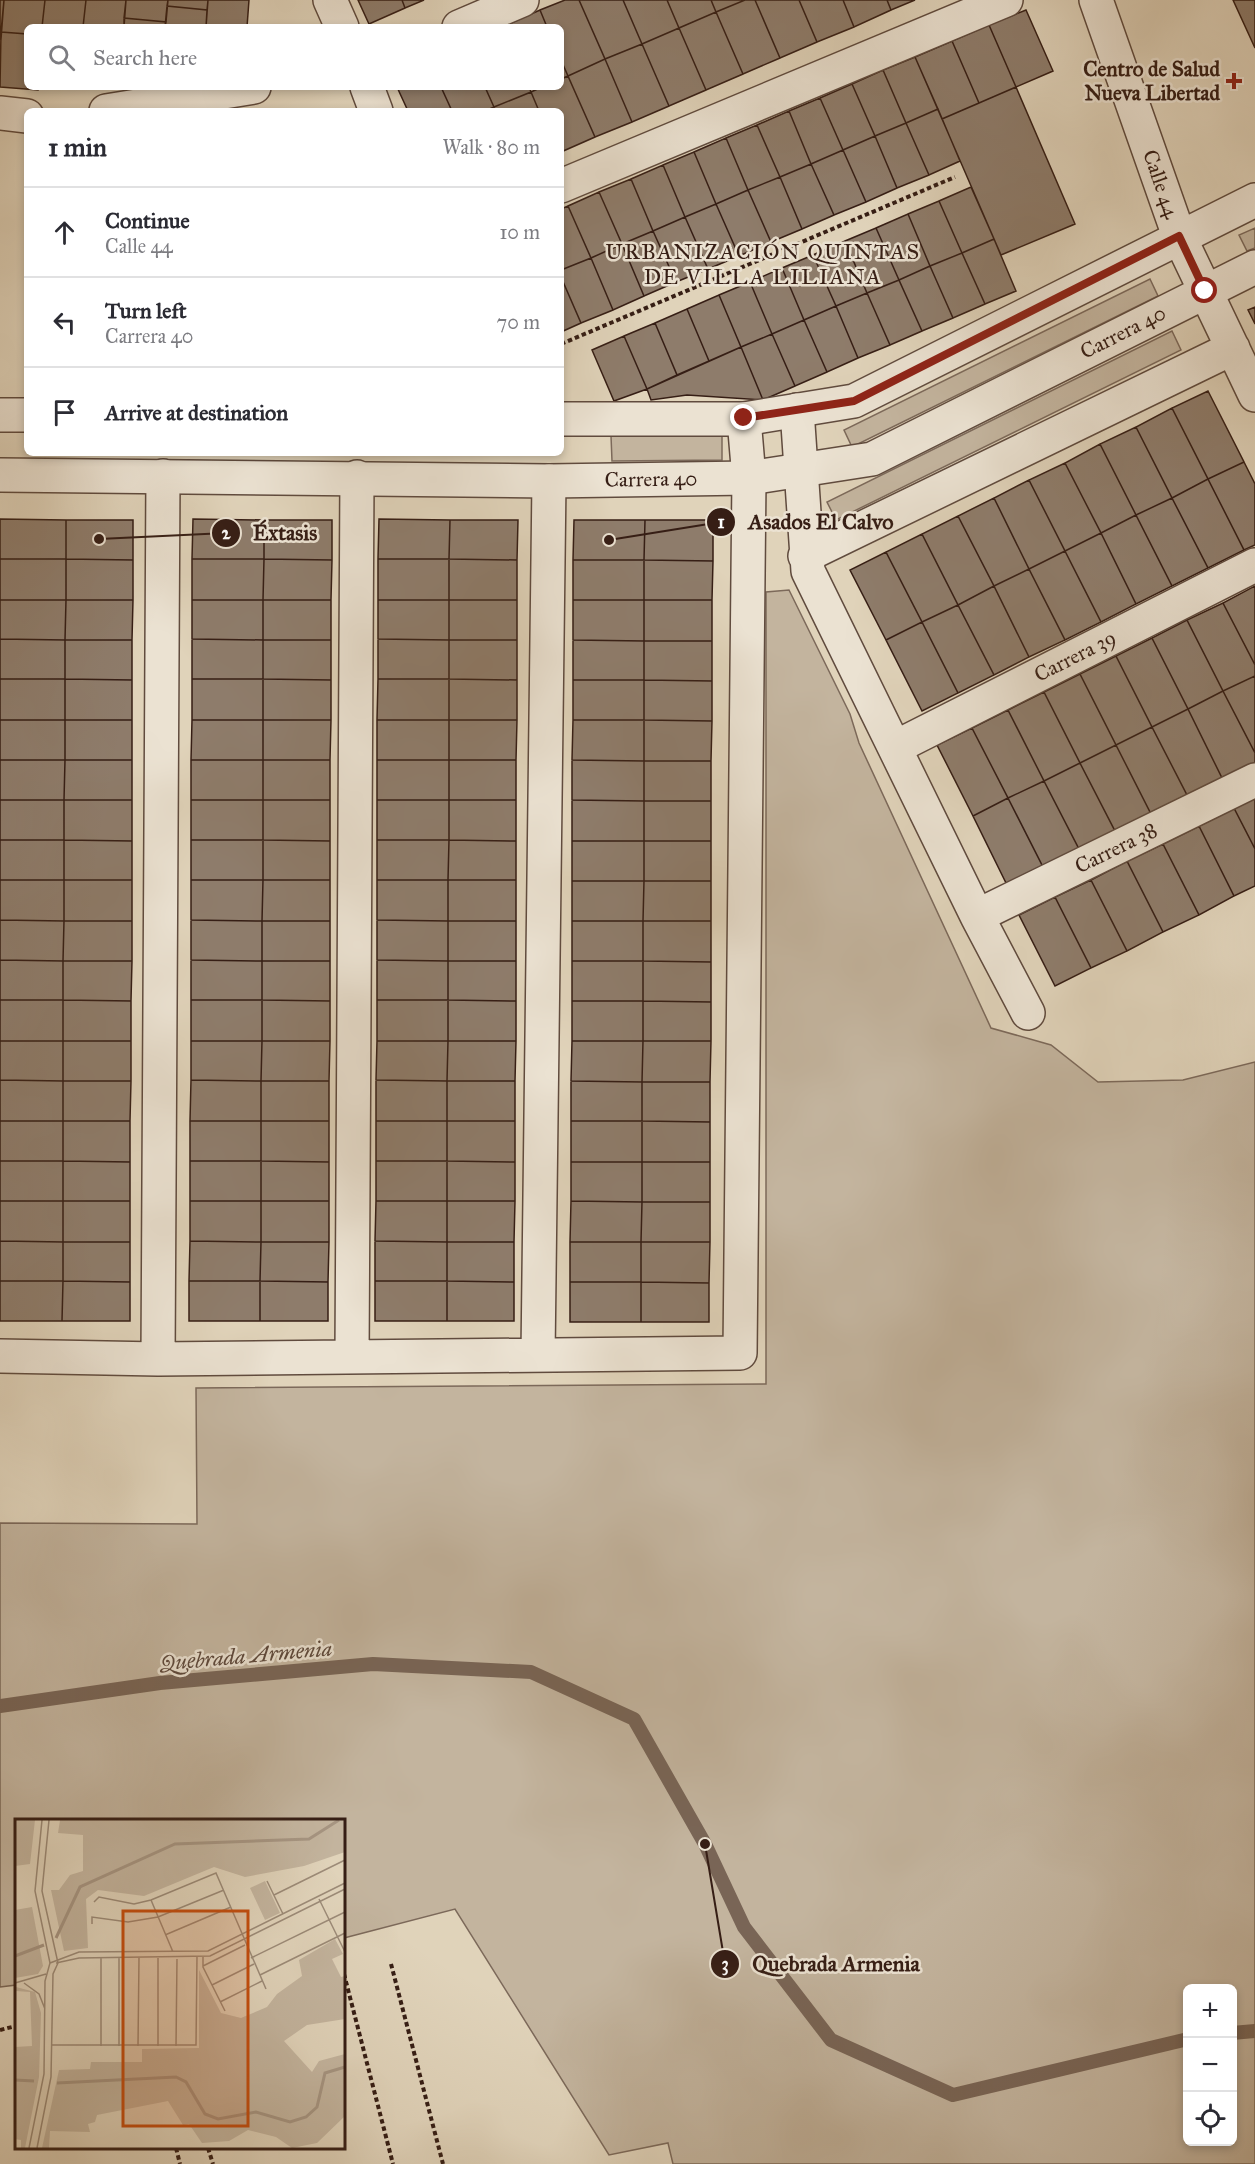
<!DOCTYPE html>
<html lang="en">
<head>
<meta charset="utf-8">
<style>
  :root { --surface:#fff; --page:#f7f7f7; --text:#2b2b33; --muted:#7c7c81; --line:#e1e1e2 }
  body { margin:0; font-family:"IM FELL Great Primer",serif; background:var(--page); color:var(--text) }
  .controls { position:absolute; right:18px; bottom:18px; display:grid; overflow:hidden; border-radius:9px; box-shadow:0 3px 9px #0003 }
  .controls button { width:54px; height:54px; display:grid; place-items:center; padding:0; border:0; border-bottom:2px solid var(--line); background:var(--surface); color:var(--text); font:30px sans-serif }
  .stop { position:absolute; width:18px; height:18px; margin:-14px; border:4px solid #8f2418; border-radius:50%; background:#fff }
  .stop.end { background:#8f2418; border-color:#fff; box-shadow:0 2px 6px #0008 }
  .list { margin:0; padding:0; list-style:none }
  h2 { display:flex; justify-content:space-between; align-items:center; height:78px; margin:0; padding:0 24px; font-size:26px }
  h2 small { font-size:20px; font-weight:400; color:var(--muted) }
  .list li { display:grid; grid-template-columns:39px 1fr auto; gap:18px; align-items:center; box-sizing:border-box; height:90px; padding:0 24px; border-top:2px solid var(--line) }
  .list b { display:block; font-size:22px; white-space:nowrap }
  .list p { margin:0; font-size:20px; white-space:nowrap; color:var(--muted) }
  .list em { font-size:20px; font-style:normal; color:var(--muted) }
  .icon { flex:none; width:33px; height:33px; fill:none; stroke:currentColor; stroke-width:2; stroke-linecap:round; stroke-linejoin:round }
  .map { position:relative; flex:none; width:1255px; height:2164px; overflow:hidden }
  .search { position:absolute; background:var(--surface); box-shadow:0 3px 9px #0003; left:24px; top:24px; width:540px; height:66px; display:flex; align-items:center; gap:15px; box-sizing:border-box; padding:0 21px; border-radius:9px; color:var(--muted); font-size:22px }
  .panel { position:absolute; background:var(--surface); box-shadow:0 3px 9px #0003; left:24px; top:108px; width:540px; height:348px; border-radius:9px }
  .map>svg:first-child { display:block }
</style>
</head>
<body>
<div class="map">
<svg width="1255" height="2164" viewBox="0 0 1255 2164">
  <rect width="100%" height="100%" fill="#e0d3ba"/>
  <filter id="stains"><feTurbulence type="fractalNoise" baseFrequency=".00333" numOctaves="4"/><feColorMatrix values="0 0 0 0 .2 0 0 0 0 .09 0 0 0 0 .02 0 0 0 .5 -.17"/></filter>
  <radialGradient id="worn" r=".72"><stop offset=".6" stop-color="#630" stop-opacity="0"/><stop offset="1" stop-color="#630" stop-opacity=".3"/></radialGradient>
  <!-- green -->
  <path fill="#c3b49e" stroke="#7c695a" stroke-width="1.5" fill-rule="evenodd" d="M1255,228V248L1247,251L1239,235Z
    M1150,279L1158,296L852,447L844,430Z
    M1172,331L1181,350L836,520L827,502Z
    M722,435V460L612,461L611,436Z
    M789,590L850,714L859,743L991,1028L1051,1045L1098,1082L1183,1080L1255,1062V2164H673L668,2143L609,2155L455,1909L344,1938V1820H16V1985L0,1987V1523L197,1524L196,1388L766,1384V592ZM1188,1988H1232V2142H1188Z"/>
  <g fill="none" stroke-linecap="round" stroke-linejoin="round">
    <!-- stream -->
    <path stroke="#796556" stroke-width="14" d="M0,1706L160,1683L373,1664L531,1672L634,1719L705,1844L744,1927L831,2040L953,2095L1188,2039
      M1232,2033L1255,2031"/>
  </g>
  <!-- building -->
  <path fill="#8e7c6b" stroke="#361e15" stroke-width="1.5" d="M0,0H4L1,39H0Z
    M4,0H45L42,27H27V34L1,32Z
    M45,0H86L83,27H42Z
    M86,0H126L124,27H83Z
    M126,0H168L166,22L124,18Z
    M168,0H208L207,10L167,6Z
    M208,0H249L247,27H206Z
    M358,0H402L405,8L369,24Z
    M402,0H424L405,8Z
    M565,0H579L605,59L568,76L561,60V27H547L540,10Z
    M579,0H623L642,44L605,59Z
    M623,0H667L679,28L642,44Z
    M667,0H711L716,12L679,28Z
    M711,0H745L716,12Z
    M745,0H755L780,58L743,74L716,12Z
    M755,0H799L817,42L780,58Z
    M799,0H843L854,27L817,42Z
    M843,0H887L891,10L854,27Z
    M887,0H915L891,10Z
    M1233,0H1255V48Z
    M167,6L207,10L206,27H165Z
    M540,10L547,27H502Z
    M1026,10L1053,71L1016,87L989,25Z
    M716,12L743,74L706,90L679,28Z
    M124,18L166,22L165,27H124Z
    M989,25L1016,87L979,103L952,41Z
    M679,28L706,90L669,106L642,44Z
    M1,32L27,34V87H38V90L0,87Z
    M952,41L979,103L942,119L915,57Z
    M642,44L669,106L632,122L605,59Z
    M915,57L938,109L906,123L883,70Z
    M605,59L632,122L595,137L568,76Z
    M561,60L568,76L561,79Z
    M883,70L906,123L875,136L852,84Z
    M568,76L595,137L561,152V111H539L531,92L542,87H561V79Z
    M852,84L875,136L843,150L820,98Z
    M397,87H441L452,111H408Z
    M441,87H485L494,107L485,111H452Z
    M485,87H529L531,92L494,107Z
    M1016,87L1075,224L1001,255L942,119Z
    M531,92L539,111H495L494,107Z
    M820,98L843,150L811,164L789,111Z
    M938,109L960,161L929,175L906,123Z
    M789,111L811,164L780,177L757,125Z
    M906,123L929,175L897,188L875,136Z
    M757,125L780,177L748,190L726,138Z
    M875,136L897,188L866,202L843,150Z
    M726,138L748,190L716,204L694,152Z
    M843,150L866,202L834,215L811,164Z
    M694,152L716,204L685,217L663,165Z
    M811,164L834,215L802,229L780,177Z
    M663,165L685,217L653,231L631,179Z
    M780,177L802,229L771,242L748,190Z
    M631,179L653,231L622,244L599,192Z
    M971,187L994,239L962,253L939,201Z
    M748,190L771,242L739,256L716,204Z
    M599,192L622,244L591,258L568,206Z
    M939,201L962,253L930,266L908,214Z
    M716,204L739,256L708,269L685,217Z
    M568,206L591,258L561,270V209Z
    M908,214L930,266L899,280L876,228Z
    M685,217L708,269L676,282L653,231Z
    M876,228L899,280L867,293L845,241Z
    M653,231L676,282L644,296L622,244Z
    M994,239L1016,291L985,304L962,253Z
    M845,241L867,293L836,306L813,255Z
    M622,244L644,296L613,310L591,258Z
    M962,253L985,304L953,318L930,266Z
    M813,255L836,306L804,320L782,268Z
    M591,258L613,310L581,323L561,277V270Z
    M930,266L953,318L922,331L899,280Z
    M782,268L804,320L772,334L750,282Z
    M561,277L581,323L561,332Z
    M899,280L922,331L890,345L867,293Z
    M750,282L772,334L741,347L719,295Z
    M867,293L890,345L858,358L836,306Z
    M719,295L741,347L709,361L687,309Z
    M836,306L858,358L827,372L804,320Z
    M1255,307V324L1248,310Z
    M687,309L709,361L677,375L655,323Z
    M804,320L827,372L795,386L772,334Z
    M655,323L677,375L647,389L624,336Z
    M772,334L795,386L763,400L741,347Z
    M624,336L647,389L614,401L592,350Z
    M741,347L763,400L687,395L651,400L647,389Z
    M1208,391L1244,462L1208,479L1172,408Z
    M1172,408L1208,479L1172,498L1136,427Z
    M1136,427L1172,498L1136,515L1100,444Z
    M1100,444L1136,515L1101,533L1065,463Z
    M1244,462L1255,484V545L1244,550L1208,479Z
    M1065,463L1101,533L1065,551L1029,480Z
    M1208,479L1244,550L1208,568L1172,498Z
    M1029,480L1065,551L1029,569L994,498Z
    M994,498L1029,569L994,586L958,516Z
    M1172,498L1208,568L1172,586L1136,515Z
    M1136,515L1172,586L1136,604L1101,533Z
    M958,516L994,586L958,605L922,534Z
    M0,519L66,520V559H0Z
    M193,519L264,520V559H192Z
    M379,519L450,520L449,559H378Z
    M66,520H133V560L66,559Z
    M264,520H332V560L264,559Z
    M450,520H518L517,560L449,559Z
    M574,520H645L644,560H573Z
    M645,520H713V561L644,560Z
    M1101,533L1136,604L1101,622L1065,551Z
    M922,534L958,605L922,622L886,552Z
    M1065,551L1101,622L1065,640L1029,569Z
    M886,552L922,622L886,640L850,570Z
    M0,559H66V600H0Z
    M66,559L133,560V600H66Z
    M192,559H264L263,600H192Z
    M264,559L332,560L331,600H263Z
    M378,559H449V600H378Z
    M449,559L517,560V600H449Z
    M573,560H644V600H573Z
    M644,560L713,561L712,600H644Z
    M1029,569L1065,640L1029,657L994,586Z
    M994,586L1029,657L994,675L958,605Z
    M1255,586V665L1223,603Z
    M0,600H66L65,640L0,639Z
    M66,600H133L132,640H65Z
    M192,600H263V640L192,639Z
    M263,600H331V640H263Z
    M378,600H449V640L378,639Z
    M449,600H517V640H449Z
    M573,600H644V641L573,640Z
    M644,600H712V641H644Z
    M1223,603L1255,665V676L1223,691L1187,620Z
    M958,605L994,675L958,693L922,622Z
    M1187,620L1223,691L1188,709L1152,638Z
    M922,622L958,693L922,711L886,640Z
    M1152,638L1188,709L1152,727L1116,656Z
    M0,639L65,640V679H0Z
    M192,639L263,640V679H192Z
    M378,639L449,640V679H378Z
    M65,640H132V680L65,679Z
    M263,640H331V680L263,679Z
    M449,640H517V680L449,679Z
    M573,640L644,641V680H573Z
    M644,641H712V681L644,680Z
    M1116,656L1152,727L1116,745L1080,674Z
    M1080,674L1116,745L1080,763L1044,692Z
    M1255,676V753L1223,691Z
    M0,679H65V720H0Z
    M65,679L132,680V720H65Z
    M192,679H263V720H192Z
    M263,679L331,680V720H263Z
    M378,679H449V720H377Z
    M449,679L517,680V720H449Z
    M573,680H644V720H573Z
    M644,680L712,681V721L644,720Z
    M1223,691L1255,753V764L1223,780L1188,709Z
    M1044,692L1080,763L1044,781L1008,710Z
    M1188,709L1223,780L1188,797L1152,727Z
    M1008,710L1044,781L1008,798L972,728Z
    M0,720H65V760H0Z
    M65,720H132V760H65Z
    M192,720H263V760H191Z
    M263,720H331L330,760H263Z
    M377,720H449V760H377Z
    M449,720H517L516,760H449Z
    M573,720H644V761L572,760Z
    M644,720L712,721L711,761H644Z
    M1152,727L1188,797L1152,816L1116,745Z
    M972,728L1008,798L973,816L937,745Z
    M1116,745L1152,816L1116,833L1080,763Z
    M0,760H65L64,800H0Z
    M65,760H132V800H64Z
    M191,760H263V800H191Z
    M263,760H330V800H263Z
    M377,760H449V800H377Z
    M449,760H516V800H449Z
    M572,760L644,761V801L572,800Z
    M644,761H711V801H644Z
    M1080,763L1116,833L1080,851L1044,781Z
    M1044,781L1080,851L1044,869L1008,798Z
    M1008,798L1044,869L1008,887L973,816Z
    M1255,798V849L1234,808Z
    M0,800H64V840H0Z
    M64,800H132V841L64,840Z
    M191,800H263V840H191Z
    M263,800H330V841L263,840Z
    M377,800H449V840H377Z
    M449,800H516V841L449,840Z
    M572,800L644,801V841H572Z
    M644,801H711V841H644Z
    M1234,808L1255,849V886L1234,896L1199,826Z
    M1199,826L1234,896L1199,915L1163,844Z
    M0,840H64V880H0Z
    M64,840L132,841V880H64Z
    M191,840H263V880H191Z
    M263,840L330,841V880H263Z
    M377,840H449L448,880H377Z
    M449,840L516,841V880H448Z
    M572,841H644V881H572Z
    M644,841H711V881H644Z
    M1163,844L1199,915L1163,932L1127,861Z
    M1127,861L1163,932L1127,951L1091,880Z
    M0,880H64V921L0,920Z
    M64,880H132V921H64Z
    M191,880H263L262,921L191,920Z
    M263,880H330V921H262Z
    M377,880H448V921L377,920Z
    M448,880H516V921H448Z
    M1091,880L1127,951L1091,968L1055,897Z
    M572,881H644L643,921H572Z
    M644,881H711V921H643Z
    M1055,897L1091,968L1055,986L1019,915Z
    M0,920L64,921L63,961L0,960Z
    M191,920L262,921V961L191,960Z
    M377,920L448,921V961L377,960Z
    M64,921H132V961H63Z
    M262,921H330V961H262Z
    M448,921H516V961H448Z
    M572,921H643V961H572Z
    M643,921H711V962L643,961Z
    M0,960L63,961V1000H0Z
    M191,960L262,961V1000H191Z
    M377,960L448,961V1000H377Z
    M63,961H132L131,1001L63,1000Z
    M262,961H330V1001L262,1000Z
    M448,961H516V1001L448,1000Z
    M572,961H643V1001H572Z
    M643,961L711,962V1002L643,1001Z
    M0,1000H63V1041H0Z
    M63,1000L131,1001V1041H63Z
    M191,1000H262V1041H191Z
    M262,1000L330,1001V1041H262Z
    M377,1000H448V1041H377Z
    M448,1000L516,1001V1041H448Z
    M572,1001H643V1041H572Z
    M643,1001L711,1002V1041H643Z
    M0,1041H63V1081L0,1080Z
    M63,1041H131V1081H63Z
    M191,1041H262L261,1081L191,1080Z
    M262,1041H330L329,1081H261Z
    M377,1041H448L447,1081L376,1080Z
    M448,1041H516L515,1081H447Z
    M572,1041H643L642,1082L571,1081Z
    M643,1041H711L710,1082H642Z
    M0,1080L63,1081V1121H0Z
    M191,1080L261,1081V1121H190Z
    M376,1080L447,1081V1121H376Z
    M63,1081H131L130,1121H63Z
    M261,1081H329V1121H261Z
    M447,1081H515V1121H447Z
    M571,1081L642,1082V1121H571Z
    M642,1082H710V1122L642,1121Z
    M0,1121H63V1161H0Z
    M63,1121H130V1162L63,1161Z
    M190,1121H261V1161H190Z
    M261,1121H329V1162L261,1161Z
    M376,1121H447V1161H376Z
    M447,1121H515V1162L447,1161Z
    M571,1121H642V1162H571Z
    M642,1121L710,1122V1162H642Z
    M0,1161H63V1201H0Z
    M63,1161L130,1162V1201H63Z
    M190,1161H261V1201H190Z
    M261,1161L329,1162V1201H261Z
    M376,1161H447V1201H376Z
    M447,1161L515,1162V1201H447Z
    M571,1162H642V1202L571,1201Z
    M642,1162H710V1202H642Z
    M0,1201H63V1242L0,1241Z
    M63,1201H130V1242H63Z
    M190,1201H261V1242L190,1241Z
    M261,1201H329V1242H261Z
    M376,1201H447V1242L375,1241Z
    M447,1201H515L514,1242H447Z
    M571,1201L642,1202L641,1242H570Z
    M642,1202H710V1242H641Z
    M0,1241L63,1242V1281H0Z
    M190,1241L261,1242L260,1281H189Z
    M375,1241L447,1242V1281H375Z
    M63,1242H130V1282L63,1281Z
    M261,1242H329L328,1282L260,1281Z
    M447,1242H514V1282L447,1281Z
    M570,1242H641V1282H570Z
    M641,1242H710L709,1283L641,1282Z
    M0,1281H63L62,1321H0Z
    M63,1281L130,1282V1321H62Z
    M189,1281H260V1321H189Z
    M260,1281L328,1282V1321H260Z
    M375,1281H447V1321H375Z
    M447,1281L514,1282V1321H447Z
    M570,1282H641V1322H570Z
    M641,1282L709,1283V1322H641Z"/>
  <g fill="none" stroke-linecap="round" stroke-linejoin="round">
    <!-- minor casing -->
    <g stroke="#604b3e" stroke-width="36">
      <path id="minor" d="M330,0L342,27
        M1096,0L1179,236L1255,395
        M459,27L522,0
        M367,87L376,111
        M106,111L254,87
        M0,113L27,116
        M561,186L1006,0
        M797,410L808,571L977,916L1028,1013
        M805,556L1233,348
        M896,747L1255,565
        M977,916L1255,780
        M538,1355L549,481
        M0,1356L158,1359L740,1353L749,478L744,419
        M352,1357L357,477
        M158,1359L163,476"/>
    </g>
    <!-- tertiary casing -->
    <g stroke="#604b3e" stroke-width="36">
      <path id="tertiary" d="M0,415H27
        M561,419H744L854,401L1255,200
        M0,475L549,481L749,478L872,459L1255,267"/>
    </g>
    <!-- path -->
    <path stroke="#361e15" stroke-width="4" stroke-dasharray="4.5 3" stroke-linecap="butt" d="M561,344L955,177
      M391,1964L443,2164
      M344,1974L393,2164
      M0,2030L16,2026
      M176,2148L180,2164
      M208,2148L213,2164"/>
    <!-- minor -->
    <use href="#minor" stroke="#ebe2d2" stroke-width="33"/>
    <!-- tertiary -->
    <use href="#tertiary" stroke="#ebe2d2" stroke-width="33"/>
  </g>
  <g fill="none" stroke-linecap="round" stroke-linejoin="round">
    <!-- route -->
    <path stroke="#8f2418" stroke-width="8" d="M744,418L854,401L1179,236L1205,291"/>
  </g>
  <!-- markers -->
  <path fill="#8f2418" stroke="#ebe2d2" stroke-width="2" d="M1231 72h6v6h6v6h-6v6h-6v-6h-6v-6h6z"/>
  <g text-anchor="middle" stroke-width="5" stroke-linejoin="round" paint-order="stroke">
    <!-- poi labels -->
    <g font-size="21" font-weight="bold" fill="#361e15" stroke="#ebe2d2" text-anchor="end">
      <text x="1220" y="76">Centro de Salud<tspan x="1220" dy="24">Nueva Libertad</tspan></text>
    </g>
    <!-- street labels -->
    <g font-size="21" fill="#361e15" stroke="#ebe2d2">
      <text transform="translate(1161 184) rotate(71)" y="7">Calle 44</text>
      <text transform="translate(1123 332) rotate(-27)" y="7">Carrera 40</text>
      <text transform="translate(651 479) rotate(-1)" y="7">Carrera 40</text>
      <text transform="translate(1075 656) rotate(-27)" y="7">Carrera 39</text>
      <text transform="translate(1116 848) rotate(-26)" y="7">Carrera 38</text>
    </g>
    <!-- neighbourhood labels -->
    <g font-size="22" letter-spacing="1.5" fill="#361e15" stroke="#ebe2d2">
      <text x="763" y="259">URBANIZACIÓN QUINTAS<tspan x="763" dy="25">DE VILLA LILIANA</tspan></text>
    </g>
    <!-- water labels -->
    <g font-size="22" font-style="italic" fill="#5d483b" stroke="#ebe2d2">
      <text transform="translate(246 1655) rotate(-5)" y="8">Quebrada Armenia</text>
    </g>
  </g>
  <!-- overview -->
  <g transform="translate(15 1819)">
    <rect width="330" height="330" fill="#e0d3ba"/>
    <path d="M0,1H20L15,45L0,47ZM45,1H330V33L289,47L230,58L199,48L129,77L83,71L71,80L73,129L49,132L36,71H44L55,56L68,52V16L43,14ZM250,62L265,94L250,101L235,69ZM17,88L28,147L23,155L0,159V91ZM320,120L328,135L317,140L326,158L330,157V200L292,206L269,222L297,253L304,242L330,235V297L302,324L277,329L261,318L233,311L214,322L187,324L174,305L168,306L153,282L82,296L80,303L73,305L75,313L35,312L34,329H27L44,251L75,250L76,243H127V230L184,229V151L206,194L226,199L252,188L262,175L287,157L284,141ZM1,168L20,173L26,194L24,258L10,329H6V321L0,320V228L17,227L15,173L1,172Z" fill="#c3b49e"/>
    <path fill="none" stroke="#a69582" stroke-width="3" d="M41,119L65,68L160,25L294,20L324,1M0,137L29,126M0,261L19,262M42,264L161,258L171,263L190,295L203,300L241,293L275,303L291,298L302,288L310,254L330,248"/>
    <path fill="none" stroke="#9c8b78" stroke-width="1.5" d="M252,62L268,95M259,76L330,41M304,80L330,133M136,81L158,133M79,83L84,78L119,85L136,81L201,54L251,170M77,105V98L113,103L143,98L209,71M150,116L216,88M188,137V148L210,192M86,139V227M236,139L330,93M35,144L64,133L193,132L330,64M41,144L64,139L195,137L330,70M188,147L230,126M245,156L330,114M0,164L31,155M9,164L24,175L30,190M197,166L239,145M205,183L247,162M37,226H181L182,137M104,227V139M123,227L124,139M143,227V139M161,227L162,140M14,329L29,255L30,162L35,144L20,72L27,1M22,329L36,258L38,155L43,144L27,72L34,1"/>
    <path fill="#c44d0e" fill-opacity="0.15" stroke="#c44d0e" stroke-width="3" d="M108,92H233V307H108Z"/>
    <rect width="330" height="330" fill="none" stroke="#361e15" stroke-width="3"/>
  </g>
  <!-- callouts -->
  <path fill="none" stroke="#361e15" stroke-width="2" d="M609 540L721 522M99 539L226 533M705 1844L725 1964"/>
  <g fill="#361e15" stroke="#ebe2d2" stroke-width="2">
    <circle cx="609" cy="540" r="6"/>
    <circle cx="99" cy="539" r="6"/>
    <circle cx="705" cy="1844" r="6"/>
    <circle cx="721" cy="522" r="15"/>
    <circle cx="226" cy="533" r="15"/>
    <circle cx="725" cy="1964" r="15"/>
  </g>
  <g font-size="18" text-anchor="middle" font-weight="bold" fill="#fff">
    <text x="721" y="528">1</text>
    <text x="226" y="539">2</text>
    <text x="725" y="1970">3</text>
  </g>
  <g font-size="22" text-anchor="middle" font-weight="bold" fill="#361e15" stroke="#ebe2d2" stroke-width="5" stroke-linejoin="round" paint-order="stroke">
    <text x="821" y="529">Asados El Calvo</text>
    <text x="285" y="540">Éxtasis</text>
    <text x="836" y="1971">Quebrada Armenia</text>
  </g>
  <rect width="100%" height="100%" filter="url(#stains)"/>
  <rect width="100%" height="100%" fill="url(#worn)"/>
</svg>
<div class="controls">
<button>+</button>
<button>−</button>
<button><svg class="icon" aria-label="locate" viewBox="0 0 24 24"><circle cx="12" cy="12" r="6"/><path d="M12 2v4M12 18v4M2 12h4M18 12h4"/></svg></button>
</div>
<div class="stop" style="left:1205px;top:291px"></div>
<div class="stop end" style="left:744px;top:418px"></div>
<div class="search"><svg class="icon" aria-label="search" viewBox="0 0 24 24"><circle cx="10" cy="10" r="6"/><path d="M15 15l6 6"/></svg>Search here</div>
<section class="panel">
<h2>1 min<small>Walk · 80 m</small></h2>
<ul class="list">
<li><svg class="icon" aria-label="ahead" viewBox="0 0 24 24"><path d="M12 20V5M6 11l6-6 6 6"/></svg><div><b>Continue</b><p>Calle 44</p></div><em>10 m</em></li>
<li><svg class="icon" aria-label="left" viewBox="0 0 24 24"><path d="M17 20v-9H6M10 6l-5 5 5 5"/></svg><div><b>Turn left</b><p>Carrera 40</p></div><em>70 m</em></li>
<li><svg class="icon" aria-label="arrive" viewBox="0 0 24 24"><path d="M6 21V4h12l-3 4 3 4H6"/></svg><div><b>Arrive at destination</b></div></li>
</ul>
</section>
</div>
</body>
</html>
